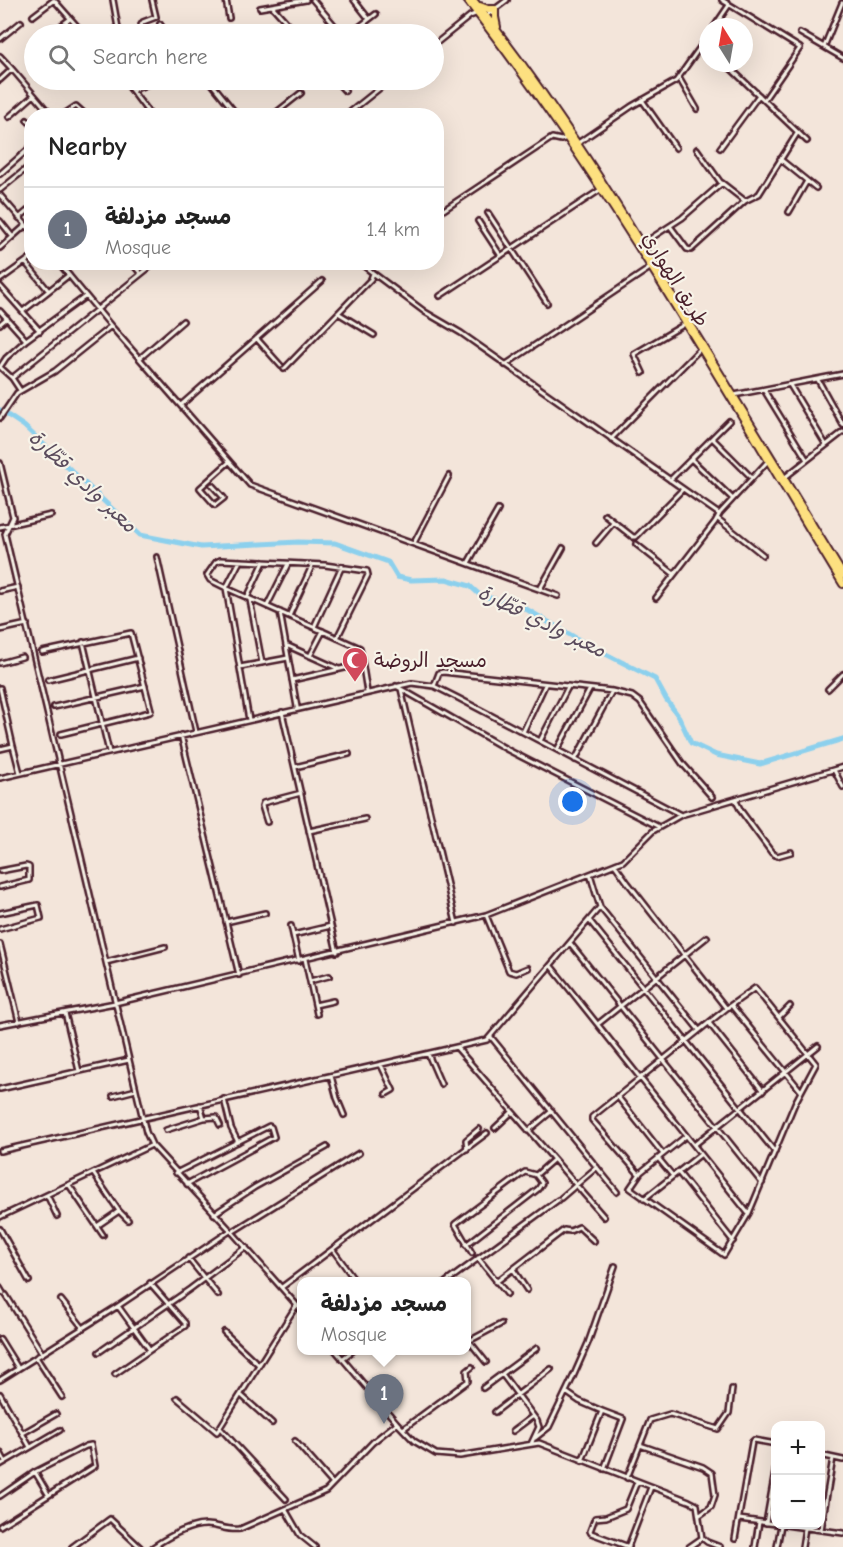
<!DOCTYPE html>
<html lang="en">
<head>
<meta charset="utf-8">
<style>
  :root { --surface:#fff; --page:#f2f2f2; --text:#222; --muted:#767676; --line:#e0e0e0; --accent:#7c3aed }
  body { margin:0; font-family:"Comic Neue","Playpen Sans Arabic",sans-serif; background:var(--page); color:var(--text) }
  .controls { position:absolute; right:18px; bottom:18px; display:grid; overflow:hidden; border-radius:12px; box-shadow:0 6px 24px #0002 }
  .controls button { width:54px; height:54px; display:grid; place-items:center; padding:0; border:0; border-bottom:2px solid var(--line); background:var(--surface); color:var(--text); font:30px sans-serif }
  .compass { position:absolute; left:699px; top:18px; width:54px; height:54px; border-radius:50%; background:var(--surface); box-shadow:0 6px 24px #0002; rotate:349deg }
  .you { position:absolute; left:573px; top:802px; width:21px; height:21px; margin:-15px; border:4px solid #fff; border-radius:50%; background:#1a73e8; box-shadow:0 0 0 9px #1a73e833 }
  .badge { display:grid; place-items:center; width:39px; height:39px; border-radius:50%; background:var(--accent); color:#fff; font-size:20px; font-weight:700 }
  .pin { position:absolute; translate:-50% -50px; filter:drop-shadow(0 2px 3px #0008) }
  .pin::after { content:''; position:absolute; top:32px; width:21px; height:18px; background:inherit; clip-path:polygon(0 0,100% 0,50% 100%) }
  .popup { position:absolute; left:297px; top:1277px; width:174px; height:78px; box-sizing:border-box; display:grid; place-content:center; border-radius:12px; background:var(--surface); filter:drop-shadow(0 2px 4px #0005); font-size:20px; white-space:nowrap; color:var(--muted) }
  .popup b { font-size:22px; color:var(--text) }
  .popup::after { content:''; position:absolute; left:50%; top:100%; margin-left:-12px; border:12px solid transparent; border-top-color:var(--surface) }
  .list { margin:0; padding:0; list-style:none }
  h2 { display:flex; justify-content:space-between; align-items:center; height:78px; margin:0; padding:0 24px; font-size:26px }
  h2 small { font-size:20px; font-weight:400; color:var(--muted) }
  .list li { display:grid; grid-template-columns:39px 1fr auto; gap:18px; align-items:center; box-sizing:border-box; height:84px; padding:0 24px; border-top:2px solid var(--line) }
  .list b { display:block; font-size:22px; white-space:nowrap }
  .list p { margin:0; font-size:20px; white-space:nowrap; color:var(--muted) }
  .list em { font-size:20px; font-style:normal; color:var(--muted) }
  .icon { flex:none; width:33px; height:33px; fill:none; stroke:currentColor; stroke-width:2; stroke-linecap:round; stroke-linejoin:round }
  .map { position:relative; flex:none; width:843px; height:1547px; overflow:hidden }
  .search { position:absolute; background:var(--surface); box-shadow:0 6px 24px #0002; left:24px; top:24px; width:420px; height:66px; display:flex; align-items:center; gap:15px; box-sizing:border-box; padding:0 21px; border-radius:33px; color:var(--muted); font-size:22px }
  .panel { position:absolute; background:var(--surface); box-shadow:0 6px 24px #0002; left:24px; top:108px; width:420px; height:162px; border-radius:24px }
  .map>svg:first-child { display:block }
</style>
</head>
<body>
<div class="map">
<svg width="843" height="1547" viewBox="0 0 843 1547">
  <rect width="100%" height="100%" fill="#f3e5da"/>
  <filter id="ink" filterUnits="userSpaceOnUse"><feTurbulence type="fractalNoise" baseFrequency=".0167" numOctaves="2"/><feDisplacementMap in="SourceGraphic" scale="12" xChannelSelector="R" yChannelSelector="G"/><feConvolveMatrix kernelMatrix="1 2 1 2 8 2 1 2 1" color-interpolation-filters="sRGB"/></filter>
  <g filter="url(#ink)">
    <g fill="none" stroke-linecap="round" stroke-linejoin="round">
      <!-- river -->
      <path stroke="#8cd0ed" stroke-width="5" d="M0,410L24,426L140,535L201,547L298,542L335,543L388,562L397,577L411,580L446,579L470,586L481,596L508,602L526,609L586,644L655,679L666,699L679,717L691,743L716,755L760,764L843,739"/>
      <!-- minor casing -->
      <g stroke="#4a1f2b" stroke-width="8">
        <path id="minor" d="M113,0L118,28
          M226,0L229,18
          M313,0L342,34
          M354,0L369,19
          M722,0L800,48L764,100
          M272,6L297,34
          M260,8L306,0
          M487,15L507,0
          M33,16L54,0L84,34
          M160,24L167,34
          M714,27L729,5
          M800,33L843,58
          M50,34L70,19
          M147,34L141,25L143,22L156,17L152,0
          M350,34L376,14
          M0,39L21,22
          M434,45L470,16L475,14
          M824,47L842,3
          M0,56L12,69L0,80
          M725,63L807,141
          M12,69L52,116
          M679,78L697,109
          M124,80L151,116
          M209,80L238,116
          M335,80L345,91
          M133,90L158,80
          M642,100L676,148
          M61,116L76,106L87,116
          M272,116L301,93
          M345,116L390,80
          M9,117L34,95
          M27,120L32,125
          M578,143L632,106L676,81L708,36
          M720,148L759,95
          M697,149L721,183
          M780,159L816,188
          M0,174L32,146
          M0,190L32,164
          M0,195L32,232
          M789,212L807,181
          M488,213L547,303
          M436,215L552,138L561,140L567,138
          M19,218L32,207
          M0,221L12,236
          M478,221L501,256
          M670,226L687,249L691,250L745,201
          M642,244L682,218L722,183L745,201L759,194L798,132
          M0,248L26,225
          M25,262L48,290
          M131,262L141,274
          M373,273L425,312L461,333L719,514
          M0,280L32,257
          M0,286L40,331
          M440,296L600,190
          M0,311L26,340
          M23,311L69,275
          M338,313L374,335
          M0,324L7,318
          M111,326L250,485L558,596
          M257,339L281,366
          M140,358L183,321
          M505,365L650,268
          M0,367L6,358L26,340L86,296
          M0,367L12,378L20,390
          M284,369L371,279L373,273L359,262
          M643,373L634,354L685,324
          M12,378L156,262
          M818,380L843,425
          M790,385L826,445
          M764,390L807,460
          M734,395L843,374
          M181,405L322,281
          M0,418L17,393L55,371L111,326L58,262
          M712,438L752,478
          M611,439L700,349
          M691,459L733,499
          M0,463L13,517L5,534L146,1132L152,1145L232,1232L302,1311
          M784,478L843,432
          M670,480L729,421
          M212,485L224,498L215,505L200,488L229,462
          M605,515L633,537H636L683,489
          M718,519L763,555
          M0,527L51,515
          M414,543L449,476
          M596,543L614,522
          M636,544L674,574
          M157,557L196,732
          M240,561L226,588L249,720
          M468,563L498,510
          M540,589L563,548
          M0,591L18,587
          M247,598L264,562
          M656,598L715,522L720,513L768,461
          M250,600L262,663
          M267,606L288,564
          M280,612L297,707
          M289,616L312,566
          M314,627L342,566
          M0,630L27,624
          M337,638L368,575L367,571L325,565L220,560L216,562L207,575L210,580L226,588L360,648L367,692
          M83,642L109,752
          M286,645L339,669
          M42,652L131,633L151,710L150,712L61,734
          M310,656L323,631
          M0,663L22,657
          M240,667L288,658
          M48,680L138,658
          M292,680L362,664
          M396,686L508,750L659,827
          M434,686L439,673L443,672L612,691L632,696L640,702L682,763L712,797
          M0,688L13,746L0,749
          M401,689L456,923
          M828,689L843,674
          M54,707L145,686
          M282,712L337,952
          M523,732L545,685
          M181,735L239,975
          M540,741L568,687
          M13,746L20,773
          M557,750L590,689
          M575,760L612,691
          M295,767L349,754
          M834,770L843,787
          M0,778L412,683L434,686L458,698L681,815L843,767
          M735,799L741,811L772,853L777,856L791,852
          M267,822L262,806L263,803L301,793
          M309,831L365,819
          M615,865L628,883L726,1008
          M0,871L26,866L29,867V880L0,887
          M600,907L699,1030
          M0,913L38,905L41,918L0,929
          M486,915L509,971L516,973L528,968
          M589,920L775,1152
          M226,922L265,913
          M291,926L293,935
          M570,943L762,1183
          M0,944L19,1022
          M305,959L317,1014
          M299,961L293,935L331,926
          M106,962L165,947
          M551,966L748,1213
          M310,981L329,976
          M315,1005L333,1001
          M731,1005L801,1091
          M65,1013L79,1071
          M779,1017L790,1006
          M709,1023L763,1091
          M598,1024L707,937
          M0,1025L115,1003L486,915L623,861L653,831L681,815
          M491,1037L617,1192
          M457,1048L604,1217
          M428,1054L441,1084
          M381,1065L393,1090L386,1094
          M331,1076L337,1098L344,1115
          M0,1089L129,1060
          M113,1096L136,1090
          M617,1096L663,1154
          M224,1099L231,1128L238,1142
          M204,1118L216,1117L220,1125
          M495,1128L511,1113
          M166,1130L204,1118L200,1105
          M528,1131L552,1111
          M694,1145L818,1046
          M467,1149L466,1140L479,1129
          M0,1151L487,1040L600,907L590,874
          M658,1158L673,1176
          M678,1172L733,1241
          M93,1173L119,1211L97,1226
          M176,1173L269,1126L271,1127L274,1137L187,1184
          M639,1174L592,1120V1117L727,1008L755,988L816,1064L795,1103L749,1213L724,1255L630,1188L641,1172L686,1136
          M69,1185L103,1235
          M47,1195L57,1216
          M561,1198L597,1167
          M644,1199L701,1154
          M119,1211L128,1220
          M214,1214L255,1187L327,1147
          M0,1217L152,1145
          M0,1229L29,1281
          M232,1232L359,1153
          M466,1245L538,1189L542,1183L536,1175
          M333,1250L352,1276
          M472,1253L455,1224L522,1174L525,1172L536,1175L553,1160
          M188,1258L218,1295
          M478,1258L507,1294
          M513,1269L527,1290
          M446,1282L558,1200
          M496,1282L564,1230L570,1231L579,1227L594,1241
          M282,1287L487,1133
          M0,1288L3,1293
          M6,1295L42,1353
          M61,1300L83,1328
          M118,1306L150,1350
          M224,1332L259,1365
          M466,1337L486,1362
          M0,1339L18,1368
          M469,1341L501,1324
          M335,1350L397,1423L414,1441L436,1454L460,1456L539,1443L689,1501L697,1505L702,1538L707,1542L720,1547
          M99,1352L190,1289L246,1247
          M36,1357L62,1397
          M342,1359L354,1350
          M115,1374L185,1326V1323L150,1283
          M502,1374L537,1421L539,1427L531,1444
          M0,1380L118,1306L230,1231
          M483,1388L537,1348
          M566,1392L579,1401L602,1411L582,1461
          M0,1394L30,1447
          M241,1395L272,1423
          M177,1398L217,1432L296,1306
          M602,1411L623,1419L604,1469
          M495,1412L551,1369
          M220,1428L286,1499
          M403,1429L468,1381L467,1371L472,1367
          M513,1431L533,1416
          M23,1433L56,1414
          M535,1438L549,1427L573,1377L588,1343L615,1266
          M295,1441L332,1483
          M640,1445L703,1467L712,1473L715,1495L711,1507L700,1515
          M0,1452L5,1461
          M820,1455L843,1460
          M0,1465L60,1430
          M35,1472L48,1494
          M627,1478L650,1420L670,1414L718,1429L729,1413L732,1389
          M0,1496L35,1472L86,1446L91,1445L95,1466L0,1526
          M285,1509L300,1535L315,1547
          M739,1519L776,1524
          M766,1523L776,1467
          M778,1524L843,1533
          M821,1530L833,1458
          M735,1539L752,1442L754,1440L776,1444
          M72,1547L110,1519L140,1547
          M153,1547C168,1537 188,1525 206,1525C218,1525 228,1531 240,1529L326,1491L373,1442L397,1423
          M628,1547L651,1487
          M629,1547L591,1533L590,1531L595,1518L606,1517L626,1509L637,1482
          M689,1547L702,1538
          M755,1547L759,1522
          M777,1547L781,1525
          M802,1547L805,1528"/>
      </g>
      <!-- highway casing -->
      <g stroke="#4a1f2b" stroke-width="10">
        <path id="highway" d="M467,0C610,183 723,387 843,584
          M473,0C554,101 621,210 687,320C739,405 791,490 843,575
          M480,6L488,9H495V17L497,27"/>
      </g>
      <!-- minor -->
      <use href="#minor" stroke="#f7f3e8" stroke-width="3"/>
      <!-- highway -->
      <use href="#highway" stroke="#fde080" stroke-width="6"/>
    </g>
  </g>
  <!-- icons -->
  <defs>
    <g id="mosque-pin" transform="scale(1.35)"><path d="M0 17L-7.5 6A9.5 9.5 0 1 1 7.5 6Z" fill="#d1495b" stroke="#f7f3e8"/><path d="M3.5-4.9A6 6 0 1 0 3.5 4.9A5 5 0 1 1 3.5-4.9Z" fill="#fff"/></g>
  </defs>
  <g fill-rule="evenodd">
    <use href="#mosque-pin" x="355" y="660"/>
  </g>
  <g text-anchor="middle" stroke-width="4.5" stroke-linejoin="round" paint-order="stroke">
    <!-- street labels -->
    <g font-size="20" fill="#4a1f2b" stroke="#f7f3e8">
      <text transform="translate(676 279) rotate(58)" y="7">طريق الهواري</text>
    </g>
    <!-- poi labels -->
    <g font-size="20" fill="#4a1f2b" stroke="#f7f3e8" text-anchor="start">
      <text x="374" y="667">مسجد الروضة</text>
    </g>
    <!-- water labels -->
    <g font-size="21" font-style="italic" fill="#5a4b5c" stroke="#f7f3e8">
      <text transform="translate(83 481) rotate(43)" y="7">معبر وادي قطّارة</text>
      <text transform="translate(542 621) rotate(26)" y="7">معبر وادي قطّارة</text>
    </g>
  </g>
</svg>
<div class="controls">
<button>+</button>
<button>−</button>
</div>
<svg class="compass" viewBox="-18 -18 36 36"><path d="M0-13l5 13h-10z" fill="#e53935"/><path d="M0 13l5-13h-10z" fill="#767676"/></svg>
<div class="you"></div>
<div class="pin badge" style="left:384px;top:1424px;background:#6b7280">1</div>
<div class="popup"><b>مسجد مزدلفة</b>Mosque</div>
<div class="search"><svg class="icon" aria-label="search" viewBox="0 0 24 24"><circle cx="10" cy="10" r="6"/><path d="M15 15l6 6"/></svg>Search here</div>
<section class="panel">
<h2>Nearby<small></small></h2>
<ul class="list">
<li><span class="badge" style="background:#6b7280">1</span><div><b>مسجد مزدلفة</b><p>Mosque</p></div><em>1.4 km</em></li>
</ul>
</section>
</div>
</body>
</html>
